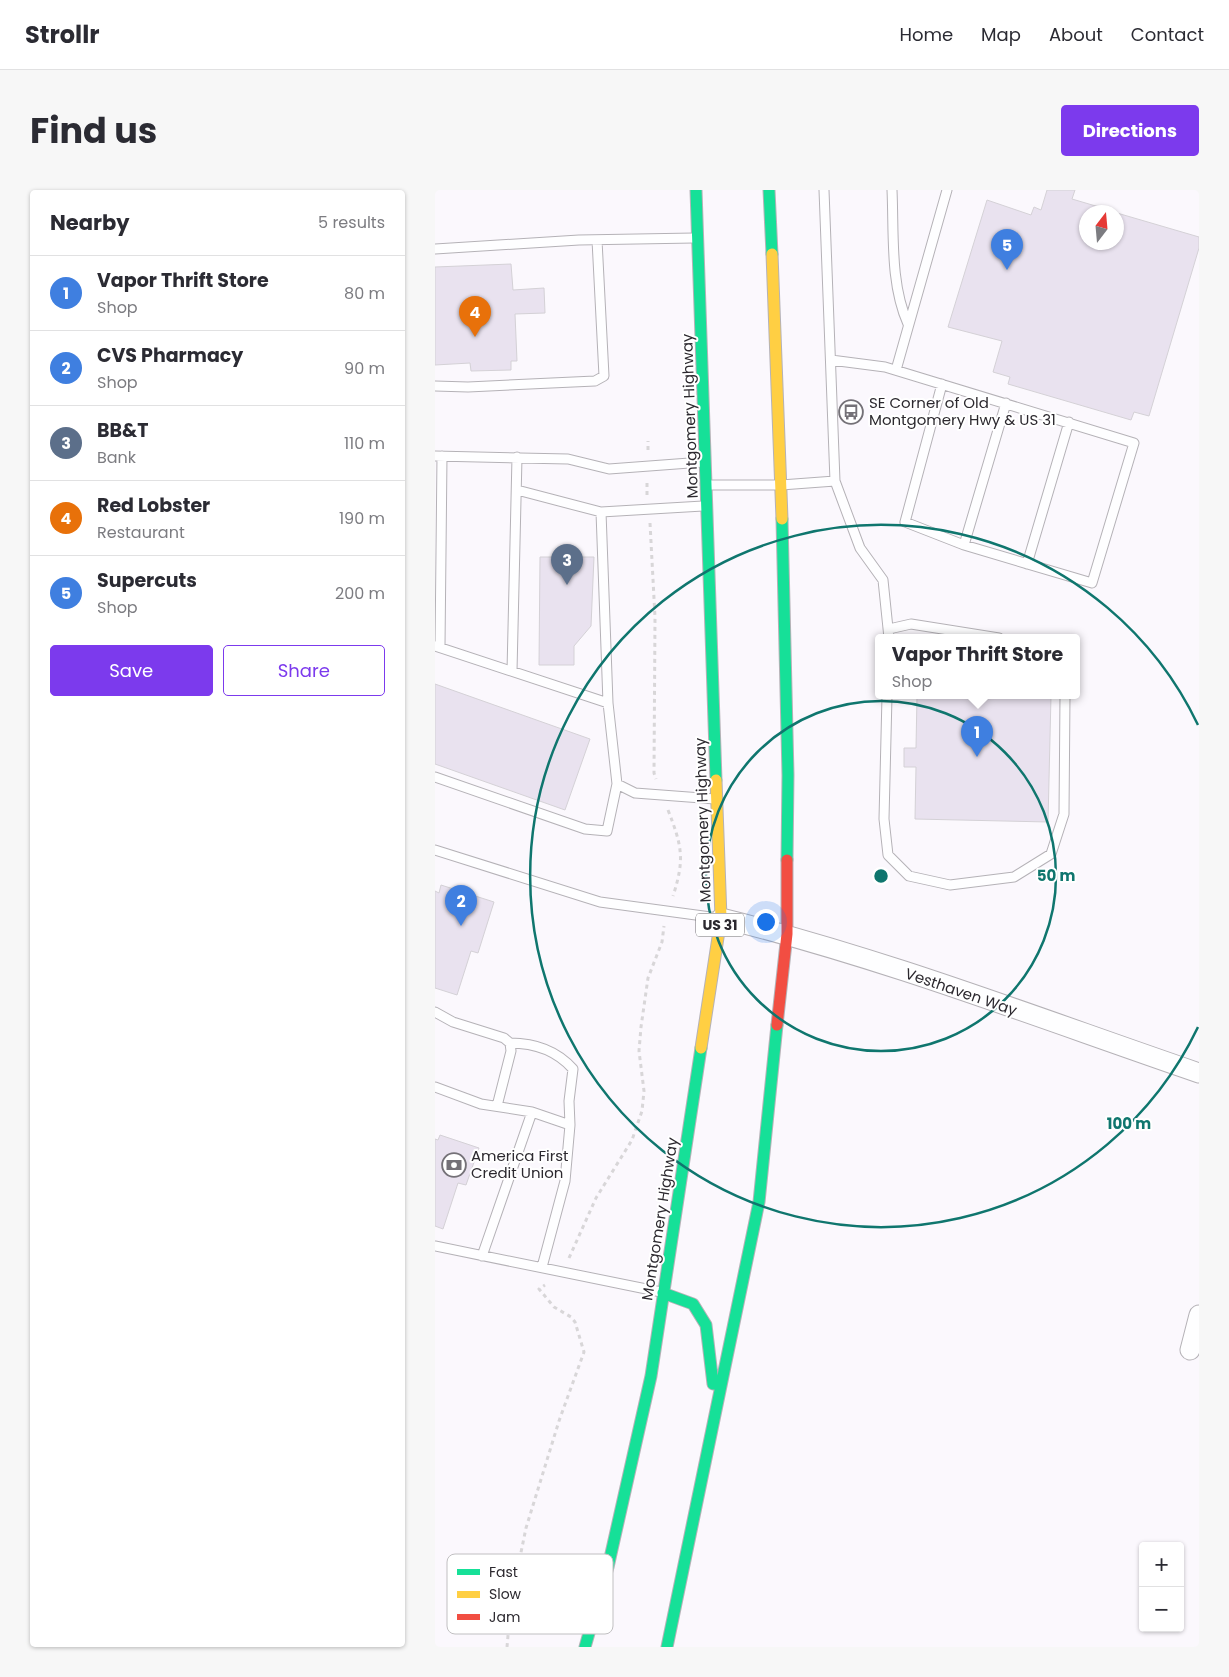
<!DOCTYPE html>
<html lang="en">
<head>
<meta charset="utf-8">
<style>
  :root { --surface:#fff; --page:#f7f7f7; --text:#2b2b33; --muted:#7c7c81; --line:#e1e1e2; --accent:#7c3aed }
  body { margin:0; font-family:Poppins,sans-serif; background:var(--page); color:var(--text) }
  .controls { position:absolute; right:15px; bottom:15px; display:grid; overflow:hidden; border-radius:5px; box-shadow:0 1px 4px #0004 }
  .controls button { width:45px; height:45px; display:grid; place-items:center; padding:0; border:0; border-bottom:1px solid var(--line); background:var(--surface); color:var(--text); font:25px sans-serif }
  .compass { position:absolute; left:644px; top:15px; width:45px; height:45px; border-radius:50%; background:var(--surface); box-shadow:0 1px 4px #0004; rotate:16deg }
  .you { position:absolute; left:330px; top:731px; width:18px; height:18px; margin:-12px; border:4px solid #fff; border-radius:50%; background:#1a73e8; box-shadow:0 0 0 8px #1a73e833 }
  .badge { display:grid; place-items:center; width:32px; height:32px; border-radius:50%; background:var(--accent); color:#fff; font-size:16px; font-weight:700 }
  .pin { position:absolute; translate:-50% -41px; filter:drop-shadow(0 1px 2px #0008) }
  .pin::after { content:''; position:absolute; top:26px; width:18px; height:15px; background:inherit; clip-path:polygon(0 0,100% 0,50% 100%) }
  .popup { position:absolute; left:440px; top:444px; width:205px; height:65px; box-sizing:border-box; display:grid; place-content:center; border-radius:5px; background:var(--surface); filter:drop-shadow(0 1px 4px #0005); font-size:16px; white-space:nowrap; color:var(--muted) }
  .popup b { font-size:19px; color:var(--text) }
  .popup::after { content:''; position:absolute; left:50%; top:100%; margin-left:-10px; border:10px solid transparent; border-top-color:var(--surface) }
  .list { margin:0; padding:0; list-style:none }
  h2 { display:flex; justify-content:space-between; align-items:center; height:65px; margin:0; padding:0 20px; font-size:21px }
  h2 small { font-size:16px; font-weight:400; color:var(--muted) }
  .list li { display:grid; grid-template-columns:32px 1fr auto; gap:15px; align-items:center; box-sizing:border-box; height:75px; padding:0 20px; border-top:1px solid var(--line) }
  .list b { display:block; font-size:19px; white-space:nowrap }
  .list p { margin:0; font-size:16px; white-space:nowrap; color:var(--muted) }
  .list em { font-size:16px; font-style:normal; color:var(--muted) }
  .actions { display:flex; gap:10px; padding:15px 20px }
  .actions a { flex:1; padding:11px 0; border:1px solid var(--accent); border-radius:5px; text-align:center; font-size:18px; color:var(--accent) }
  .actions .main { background:var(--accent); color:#fff }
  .map { position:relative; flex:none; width:764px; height:1457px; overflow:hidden; border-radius:5px }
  header { display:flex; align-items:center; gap:30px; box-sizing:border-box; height:70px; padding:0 25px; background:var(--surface); border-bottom:1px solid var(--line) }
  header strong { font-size:24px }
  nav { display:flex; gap:28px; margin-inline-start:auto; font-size:18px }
  .intro { display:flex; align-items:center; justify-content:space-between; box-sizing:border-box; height:120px; padding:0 30px }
  h1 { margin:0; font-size:35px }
  .button { padding:12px 22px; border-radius:5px; background:var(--accent); color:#fff; font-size:18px; font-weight:700 }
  main { display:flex; gap:30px; padding:0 30px }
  aside { flex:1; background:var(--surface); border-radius:5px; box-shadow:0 1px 4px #0004 }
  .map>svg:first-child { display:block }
</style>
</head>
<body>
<header>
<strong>Strollr</strong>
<nav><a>Home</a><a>Map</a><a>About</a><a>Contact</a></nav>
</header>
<div class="intro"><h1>Find us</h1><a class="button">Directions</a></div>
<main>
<aside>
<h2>Nearby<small>5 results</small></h2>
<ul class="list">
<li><span class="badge" style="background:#3f7fe0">1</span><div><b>Vapor Thrift Store</b><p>Shop</p></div><em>80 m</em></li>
<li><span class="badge" style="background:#3f7fe0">2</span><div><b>CVS Pharmacy</b><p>Shop</p></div><em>90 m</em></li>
<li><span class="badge" style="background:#5c6f8a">3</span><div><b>BB&amp;T</b><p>Bank</p></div><em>110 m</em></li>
<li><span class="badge" style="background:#e8710a">4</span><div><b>Red Lobster</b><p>Restaurant</p></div><em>190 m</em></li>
<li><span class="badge" style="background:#3f7fe0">5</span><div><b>Supercuts</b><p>Shop</p></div><em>200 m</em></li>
</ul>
<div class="actions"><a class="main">Save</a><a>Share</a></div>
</aside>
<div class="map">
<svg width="764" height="1457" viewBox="0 0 764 1457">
  <rect width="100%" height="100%" fill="#fbf8fd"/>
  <!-- building -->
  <path fill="#e9e2ef" stroke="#d4d1d6" d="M612,0H640L637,9L681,22H652V52H682V23L764,47V58L714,226L699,222L696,230L573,194L575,187L558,182L567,151L513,137L552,10L596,25L599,17L606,20Z
    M76,74L78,100L109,98L110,123L80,124L82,171H76V180L36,181L35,173L0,175V77Z
    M105,367H159L156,436L139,456V475H104Z
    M0,494L155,549L130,620L0,574Z
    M482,506H616L613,632L480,629L481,577H469V558H481Z
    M6,695L59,712L43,763L36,761L22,805L0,798V701L4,703Z
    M5,945L44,958L31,995L23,993L8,1039L0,1036V949L3,950Z"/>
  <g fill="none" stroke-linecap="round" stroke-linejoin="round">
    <!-- lane casing -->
    <g stroke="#b5b2b7" stroke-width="11">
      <path id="lane" d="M389,0L400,291L425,358L448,390L454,448
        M457,0C459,44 455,94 473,134
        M0,59L144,50L259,48
        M396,170L450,177L699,253L657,393L529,355L470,332L507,194
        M461,180L512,0
        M0,196L33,197L160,191L169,186L162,50
        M0,266L133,269L174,279L268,272
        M273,295H346L400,291
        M82,300L166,322L173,513
        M166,322L268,316
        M529,355L571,213
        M592,374L634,232
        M454,439L476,434L564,448
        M0,456L173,513L182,594L200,603L280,609
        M5,457L7,266
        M77,481L82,267
        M452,506L449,629L453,665L474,686L515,695L579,687L616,664L629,624L630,506
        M0,587L150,639L172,641L182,594
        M0,660L165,712L283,728
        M0,822L18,832L69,848L75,853L76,861L62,916
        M75,853C99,853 122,861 138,879L134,911L135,935
        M0,897L46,914L97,922L135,935L130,991L107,1077
        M0,1056L226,1102
        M47,1066L97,922"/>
    </g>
    <!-- street casing -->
    <g stroke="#b5b2b7" stroke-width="21">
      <path id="street" d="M286,728C449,768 606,829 764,883
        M755,1160L764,1125"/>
    </g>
    <!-- fast casing -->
    <g stroke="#b5b2b7" stroke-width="13">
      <path id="fast" d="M261,0L281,590
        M334,0L337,64
        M347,329L353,585L352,670
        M228,1103L258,1114L271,1135L278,1194
        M150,1457L173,1377L216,1186L266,858
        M232,1457L324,1012L342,835"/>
    </g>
    <!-- slow casing -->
    <g stroke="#b5b2b7" stroke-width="13">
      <path id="slow" d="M337,64L347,329
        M266,858L286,728L281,590"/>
    </g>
    <!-- jam casing -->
    <g stroke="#b5b2b7" stroke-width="13">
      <path id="jam" d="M342,835L352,744V670"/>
    </g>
    <!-- path -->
    <path stroke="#d8d6d8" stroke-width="3" stroke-dasharray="4 4" stroke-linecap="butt" d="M213,260V251
      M212,305V291
      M215,333L220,427L219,583L221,589
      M233,620C247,656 250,669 238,706
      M134,1068L161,1008L197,950L207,921L209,901L204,861L206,837L213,788L227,752L229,736
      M72,1457L76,1411L91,1338L124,1231L149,1162L140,1132L136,1127L119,1117L104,1099L110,1095"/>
    <!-- lane -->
    <use href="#lane" stroke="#fefeff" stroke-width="9"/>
    <!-- street -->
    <use href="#street" stroke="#fefeff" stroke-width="19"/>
    <!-- fast -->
    <use href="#fast" stroke="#16e098" stroke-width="11"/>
    <!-- slow -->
    <use href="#slow" stroke="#ffcf43" stroke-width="11"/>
    <!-- jam -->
    <use href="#jam" stroke="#f24e42" stroke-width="11"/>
  </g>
  <!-- distance rings -->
  <g fill="none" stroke="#0f766e" stroke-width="2.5">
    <circle cx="446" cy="686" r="175"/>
    <path d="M763 837A351 351 0 1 1 763 535"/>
  </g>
  <!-- icons -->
  <defs>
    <g id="bus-ring" transform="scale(1.25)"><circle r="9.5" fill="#fff" stroke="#747177" stroke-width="1.5"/><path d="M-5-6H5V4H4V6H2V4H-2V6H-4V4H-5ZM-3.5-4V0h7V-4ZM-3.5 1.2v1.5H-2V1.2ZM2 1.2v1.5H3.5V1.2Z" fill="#747177"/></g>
    <g id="bank-ring" transform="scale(1.25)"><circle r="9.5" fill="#fff" stroke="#747177" stroke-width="1.5"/><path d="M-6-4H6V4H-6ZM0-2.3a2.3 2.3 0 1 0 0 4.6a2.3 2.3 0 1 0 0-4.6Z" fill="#747177"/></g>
  </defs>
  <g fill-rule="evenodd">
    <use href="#bus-ring" x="416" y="222"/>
    <use href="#bank-ring" x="19" y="975"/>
  </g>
  <g text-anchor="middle" stroke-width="4" stroke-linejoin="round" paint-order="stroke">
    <!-- shield labels -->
    <rect fill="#fff" stroke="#6b696d" stroke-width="1" x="261" y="723.5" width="48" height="23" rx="4"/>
    <g font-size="14" font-weight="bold" fill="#2c292f">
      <text x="285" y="740">US 31</text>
    </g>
    <!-- poi labels -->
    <g font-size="15" fill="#2c292f" stroke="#fff" text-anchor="start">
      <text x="434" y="218">SE Corner of Old<tspan x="434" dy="17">Montgomery Hwy &amp; US 31</tspan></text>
      <text x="36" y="971">America First<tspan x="36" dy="17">Credit Union</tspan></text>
    </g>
    <!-- street labels -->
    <g font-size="15" fill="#2c292f" stroke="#fff">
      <text transform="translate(255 226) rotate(-92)" y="5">Montgomery Highway</text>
      <text transform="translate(268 630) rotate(-92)" y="5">Montgomery Highway</text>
      <text transform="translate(526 802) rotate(19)" y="5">Vesthaven Way</text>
      <text transform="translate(225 1029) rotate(-81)" y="5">Montgomery Highway</text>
    </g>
  </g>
  <!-- legend -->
  <rect x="12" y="1364" width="166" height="80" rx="8" fill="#fff" stroke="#c0bfc1" stroke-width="1"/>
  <rect x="22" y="1379" width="23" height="6" fill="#16e098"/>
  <rect x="22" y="1401" width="23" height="7" fill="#ffcf43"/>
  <rect x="22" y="1424" width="23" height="6" fill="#f24e42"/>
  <g font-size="14" fill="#2c292f">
    <text x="54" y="1387">Fast</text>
    <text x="54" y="1409">Slow</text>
    <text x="54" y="1432">Jam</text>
  </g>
  <circle cx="446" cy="686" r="8" fill="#0f766e" stroke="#fff" stroke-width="2.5"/>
  <g font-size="15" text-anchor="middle" font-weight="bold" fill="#0f766e" stroke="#fff" stroke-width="4" stroke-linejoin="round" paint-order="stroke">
    <text x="621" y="691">50 m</text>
    <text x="694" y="939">100 m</text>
  </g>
</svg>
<div class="controls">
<button>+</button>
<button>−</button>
</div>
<svg class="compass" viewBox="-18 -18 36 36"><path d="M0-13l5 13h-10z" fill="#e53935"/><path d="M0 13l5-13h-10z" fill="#7c7c81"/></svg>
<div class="you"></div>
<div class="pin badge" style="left:542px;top:567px;background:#3f7fe0">1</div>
<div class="popup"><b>Vapor Thrift Store</b>Shop</div>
<div class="pin badge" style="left:26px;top:736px;background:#3f7fe0">2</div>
<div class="pin badge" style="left:132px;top:395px;background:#5c6f8a">3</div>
<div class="pin badge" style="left:40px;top:147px;background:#e8710a">4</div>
<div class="pin badge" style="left:572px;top:80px;background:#3f7fe0">5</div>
</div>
</main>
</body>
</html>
